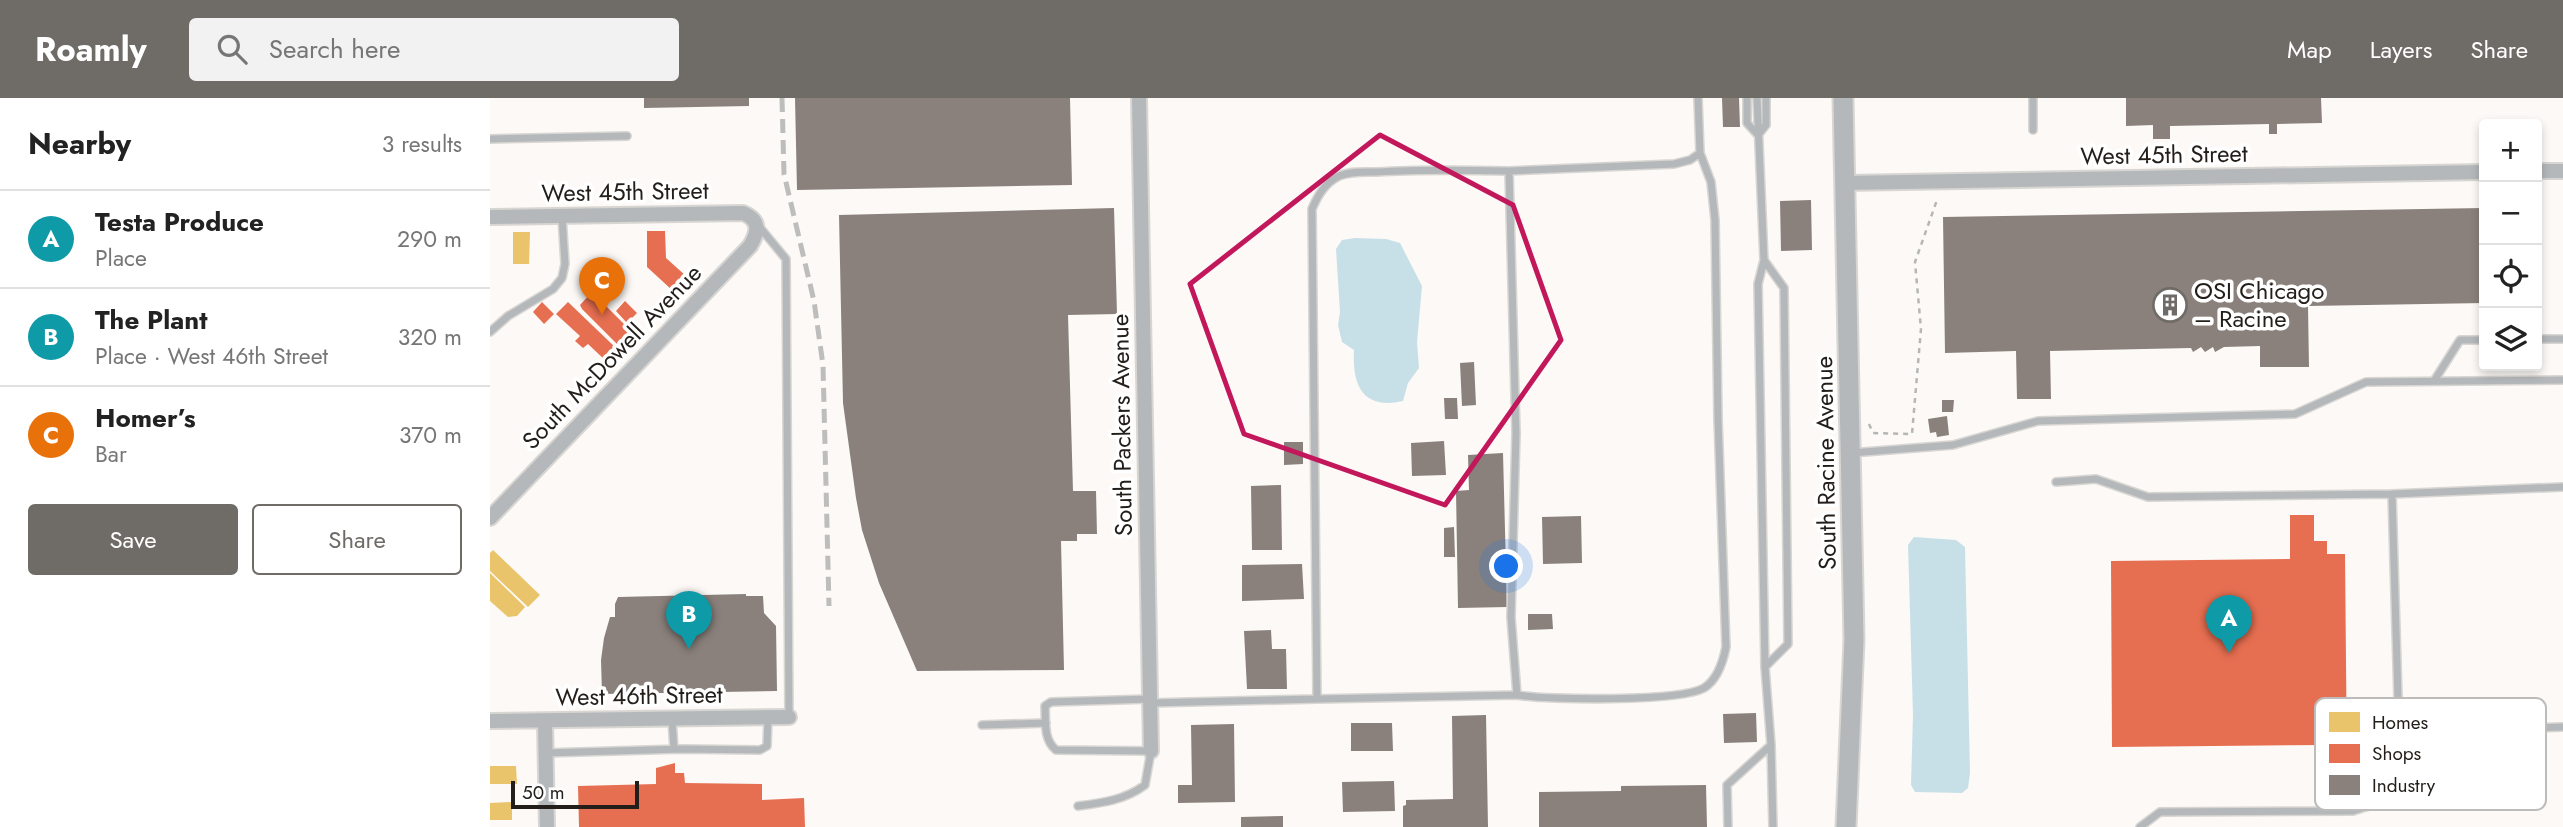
<!DOCTYPE html>
<html lang="en">
<head>
<meta charset="utf-8">
<style>
  :root { --surface:#fff; --page:#f2f2f2; --text:#222; --muted:#767676; --line:#e0e0e0; --accent:#6f6b66 }
  body { margin:0; font-family:Jost,sans-serif; background:var(--page); color:var(--text) }
  .controls { position:absolute; right:21px; top:21px; display:grid; overflow:hidden; border-radius:7px; box-shadow:0 4px 10px #0003 }
  .controls button { width:63px; height:63px; display:grid; place-items:center; padding:0; border:0; border-bottom:2px solid var(--line); background:var(--surface); color:var(--text); font:35px sans-serif }
  .scale { position:absolute; left:21px; bottom:18px; width:128px; box-sizing:border-box; padding-left:7px; border:4px solid #231e19; border-top:0; font-size:19px; line-height:24px; white-space:nowrap; color:#231e19; -webkit-text-stroke:5px #fff; paint-order:stroke }
  .you { position:absolute; left:1017px; top:469px; width:24px; height:24px; margin:-18px; border:5px solid #fff; border-radius:50%; background:#1a73e8; box-shadow:0 0 0 10px #1a73e833 }
  .badge { display:grid; place-items:center; width:46px; height:46px; border-radius:50%; background:var(--accent); color:#fff; font-size:23px; font-weight:700 }
  .pin { position:absolute; translate:-50% -58px; filter:drop-shadow(0 2px 4px #0008) }
  .pin::after { content:''; position:absolute; top:37px; width:24px; height:21px; background:inherit; clip-path:polygon(0 0,100% 0,50% 100%) }
  .list { margin:0; padding:0; list-style:none }
  h2 { display:flex; justify-content:space-between; align-items:center; height:91px; margin:0; padding:0 28px; font-size:30px }
  h2 small { font-size:23px; font-weight:400; color:var(--muted) }
  .list li { display:grid; grid-template-columns:46px 1fr auto; gap:21px; align-items:center; box-sizing:border-box; height:98px; padding:0 28px; border-top:2px solid var(--line) }
  .list b { display:block; font-size:26px; white-space:nowrap }
  .list p { margin:0; font-size:23px; white-space:nowrap; color:var(--muted) }
  .list em { font-size:23px; font-style:normal; color:var(--muted) }
  .actions { display:flex; gap:14px; padding:21px 28px }
  .actions a { flex:1; padding:16px 0; border:2px solid var(--accent); border-radius:7px; text-align:center; font-size:24px; color:var(--accent) }
  .actions .main { background:var(--accent); color:#fff }
  .icon { flex:none; width:38px; height:38px; fill:none; stroke:currentColor; stroke-width:2; stroke-linecap:round; stroke-linejoin:round }
  .map { position:relative; flex:none; width:2073px; height:729px; overflow:hidden }
  header { display:flex; align-items:center; gap:42px; box-sizing:border-box; height:98px; padding:0 35px; background:var(--accent); color:#fff }
  header strong { font-size:33px }
  nav { display:flex; gap:38px; margin-inline-start:auto; font-size:24px }
  .search { width:490px; height:63px; background:var(--page); display:flex; align-items:center; gap:18px; box-sizing:border-box; padding:0 24px; border-radius:7px; color:var(--muted); font-size:26px }
  main { display:flex }
  aside { flex:1; background:var(--surface) }
  .map>svg:first-child { display:block }
</style>
</head>
<body>
<header>
<strong>Roamly</strong>
<div class="search"><svg class="icon" aria-label="search" viewBox="0 0 24 24"><circle cx="10" cy="10" r="6"/><path d="M15 15l6 6"/></svg>Search here</div>
<nav><a>Map</a><a>Layers</a><a>Share</a></nav>
</header>
<main>
<aside>
<h2>Nearby<small>3 results</small></h2>
<ul class="list">
<li><span class="badge" style="background:#0f9aa8">A</span><div><b>Testa Produce</b><p>Place</p></div><em>290 m</em></li>
<li><span class="badge" style="background:#0f9aa8">B</span><div><b>The Plant</b><p>Place · West 46th Street</p></div><em>320 m</em></li>
<li><span class="badge" style="background:#e8710a">C</span><div><b>Homer’s</b><p>Bar</p></div><em>370 m</em></li>
</ul>
<div class="actions"><a class="main">Save</a><a>Share</a></div>
</aside>
<div class="map">
<svg width="2073" height="729" viewBox="0 0 2073 729">
  <rect width="100%" height="100%" fill="#fcf9f6"/>
  <!-- water -->
  <path fill="#c7e0e8" d="M865,140L896,141L910,145L932,188L927,244L929,270L918,285L913,303C873,312 862,288 864,252L852,244L848,227L850,214L846,151L852,142Z
    M1424,439L1466,442L1475,449L1480,675L1478,690L1472,695L1425,694L1421,687L1423,617L1418,447Z"/>
  <!-- homes -->
  <path fill="#e9c46a" d="M23,134H40L39,166H23Z
    M3,452L50,497L38,509L0,473V455Z
    M0,475L35,509L27,518L18,519L0,503Z
    M0,668H26L27,686H0Z
    M22,704V722H0V705Z"/>
  <!-- shops -->
  <path fill="#e76f51" d="M157,133H175L176,160L196,178L182,192L157,169Z
    M102,194L142,234L129,248L92,211L90,207Z
    M135,203L147,215L137,225L126,213Z
    M52,204L64,216L54,226L43,214Z
    M78,204L127,251L116,263L98,246L93,250L85,243L90,238L66,216Z
    M1800,417H1824V443H1837V456H1855L1857,672H1835L1834,647L1622,649L1621,463L1800,461Z
    M185,665V675H194L195,685L272,686V702L314,700L315,729H89L88,688L166,686V670Z"/>
  <!-- industry -->
  <path fill="#8a817c" d="M154,0H259V8L154,10Z
    M305,0H580L582,87L307,92Z
    M1232,0H1249L1250,29H1233Z
    M1636,0H1831L1832,25L1787,26V36H1779V26L1680,28V41H1663V27L1636,28Z
    M1321,102L1322,152L1291,153L1290,103Z
    M624,110L627,216L578,217L583,393H606L607,436H587V443H571L574,572L427,573L389,485L372,432L366,400L353,305L349,117Z
    M1994,110V205L1818,208L1819,269H1770V248L1734,249L1725,254L1723,249L1715,254L1711,249L1703,254L1701,250L1560,253L1561,301H1527L1526,253L1455,255L1453,119Z
    M984,264L986,307L972,308L970,265Z
    M954,300H967L968,321H955Z
    M1452,302H1464L1463,314H1452Z
    M1457,318L1459,337L1447,339L1446,334L1440,335L1438,321Z
    M954,343L956,377L922,378L921,345Z
    M794,344H813V366L794,367Z
    M1013,355L1017,509L968,510L966,393L979,392L978,357Z
    M791,387L792,452H762L761,388Z
    M1091,418L1092,465L1053,466L1052,419Z
    M964,429L965,459H954V430Z
    M812,466L814,501L752,503V467Z
    M256,496V498H273L274,515L286,528L287,593L112,596L111,562L114,540L120,519H125V506L128,499Z
    M1038,516H1062L1063,531L1038,532Z
    M781,532L782,551H796L797,591H757L754,533Z
    M1266,615L1267,644L1234,645L1233,616Z
    M996,617L998,729H913V708L916,707V702L963,701L962,618Z
    M861,625H902L903,653H861Z
    M744,626L745,704L688,705V687H702L701,627Z
    M904,683L905,713L853,714L852,684Z
    M1216,687L1217,729H1049V694L1131,693V688Z
    M793,718V729H751V719Z"/>
  <g fill="none" stroke-linecap="round" stroke-linejoin="round">
    <!-- service casing -->
    <g stroke="#d8d6d3" stroke-width="10">
      <path id="service" d="M1208,0L1210,55L1221,84L1225,122L1228,321L1236,549C1233,564 1227,582 1214,590C1189,604 1058,602 1027,597L1021,519L1026,335L1019,73L1184,66L1200,62L1210,55
        M1257,0V25L1268,37L1276,27V0
        M1267,0L1274,162L1268,186L1275,569L1281,647L1283,729
        M1543,0V32
        M0,41L137,38
        M1019,73C975,72 931,71 887,74C875,74 861,73 849,78C835,85 828,97 822,111L827,601L1027,597
        M267,126L296,161L299,619
        M1274,162L1294,190L1298,546L1275,569
        M0,234L18,218L63,191L72,180L75,166L72,118
        M2047,241H2073
        M1944,283L1970,242H1994
        M1361,355L1463,347L1548,323L1805,316L1876,284L2073,282
        M1566,384L1606,381L1658,399L1902,396L1909,634L1908,676L1901,692L1885,706L1863,713L1670,714L1650,729
        M1902,396L2073,389
        M660,605L827,601
        M182,621L184,651
        M492,627L556,625
        M1909,634L2073,629
        M55,655L192,651L270,652L277,648L278,620
        M588,708C612,705 635,702 655,687L661,653L566,652C553,641 556,624 555,608L561,604L660,601
        M1238,729L1237,687L1281,647"/>
    </g>
    <!-- minor casing -->
    <g stroke="#d8d6d3" stroke-width="18">
      <path id="minor" d="M649,0L661,653
        M2047,73H2073
        M1354,85L1994,74
        M0,119L253,115C270,122 269,133 260,148L0,420
        M0,623L299,619
        M55,623L57,729"/>
    </g>
    <!-- tertiary casing -->
    <g stroke="#d8d6d3" stroke-width="23">
      <path id="tertiary" d="M1353,0L1364,542L1356,729"/>
    </g>
    <!-- path -->
    <path stroke="#b5b7b5" stroke-width="2.5" stroke-dasharray="5 5" stroke-linecap="butt" d="M1379,326L1383,335L1422,336L1431,231L1425,164L1447,102"/>
    <!-- service -->
    <use href="#service" stroke="#b4b8ba" stroke-width="7"/>
    <!-- minor -->
    <use href="#minor" stroke="#b4b8ba" stroke-width="14"/>
    <!-- tertiary -->
    <use href="#tertiary" stroke="#b4b8ba" stroke-width="19"/>
    <!-- rail -->
    <path stroke="#bdbebc" stroke-width="5" stroke-dasharray="14 7" stroke-linecap="butt" d="M292,0L294,76L324,203L333,267L339,508"/>
  </g>
  <!-- marked area -->
  <path fill="none" stroke="#c2185b" stroke-width="5" stroke-linejoin="round" d="M890,37L1023,107L1071,242L955,407L754,336L700,186Z"/>
  <!-- icons -->
  <defs>
    <g id="building-ring" transform="scale(1.75)"><circle r="9.5" fill="#fff" stroke="#6f6b66" stroke-width="1.5"/><path d="M-4-6H4V6H1V3H-1V6H-4ZM-2.5-4.3h1.7v1.8h-1.7ZM.8-4.3h1.7v1.8H.8ZM-2.5-1h1.7V.8h-1.7ZM.8-1h1.7V.8H.8Z" fill="#6f6b66"/></g>
  </defs>
  <g fill-rule="evenodd">
    <use href="#building-ring" x="1680" y="207"/>
  </g>
  <g text-anchor="middle" stroke-width="7" stroke-linejoin="round" paint-order="stroke">
    <!-- street labels -->
    <g font-size="24" fill="#231e19" stroke="#fff">
      <text transform="translate(1674 57) rotate(-1)" y="8">West 45th Street</text>
      <text transform="translate(135 94) rotate(-1)" y="8">West 45th Street</text>
      <text transform="translate(122 259) rotate(-46)" y="8">South McDowell Avenue</text>
      <text transform="translate(632 327) rotate(-91)" y="8">South Packers Avenue</text>
      <text transform="translate(1336 365) rotate(-91)" y="8">South Racine Avenue</text>
      <text transform="translate(149 598) rotate(-1)" y="8">West 46th Street</text>
    </g>
    <!-- poi labels -->
    <g font-size="24" fill="#231e19" stroke="#fff" text-anchor="start">
      <text x="1704" y="201">OSI Chicago<tspan x="1704" dy="28">– Racine</tspan></text>
    </g>
  </g>
  <!-- legend -->
  <rect x="1825" y="600" width="231" height="112" rx="10" fill="#fff" stroke="#bdbcba" stroke-width="2"/>
  <rect x="1839" y="614" width="31" height="20" fill="#e9c46a"/>
  <rect x="1839" y="646" width="31" height="19" fill="#e76f51"/>
  <rect x="1839" y="677" width="31" height="20" fill="#8a817c"/>
  <g font-size="19" fill="#231e19">
    <text x="1882" y="631">Homes</text>
    <text x="1882" y="662">Shops</text>
    <text x="1882" y="694">Industry</text>
  </g>
</svg>
<div class="controls">
<button>+</button>
<button>−</button>
<button><svg class="icon" aria-label="locate" viewBox="0 0 24 24"><circle cx="12" cy="12" r="6"/><path d="M12 2v4M12 18v4M2 12h4M18 12h4"/></svg></button>
<button><svg class="icon" aria-label="layers" viewBox="0 0 24 24"><path d="M12 4l9 5-9 5-9-5zM3 14l9 5 9-5"/></svg></button>
</div>
<div class="scale">50 m</div>
<div class="you"></div>
<div class="pin badge" style="left:1739px;top:555px;background:#0f9aa8">A</div>
<div class="pin badge" style="left:199px;top:551px;background:#0f9aa8">B</div>
<div class="pin badge" style="left:112px;top:217px;background:#e8710a">C</div>
</div>
</main>
</body>
</html>
